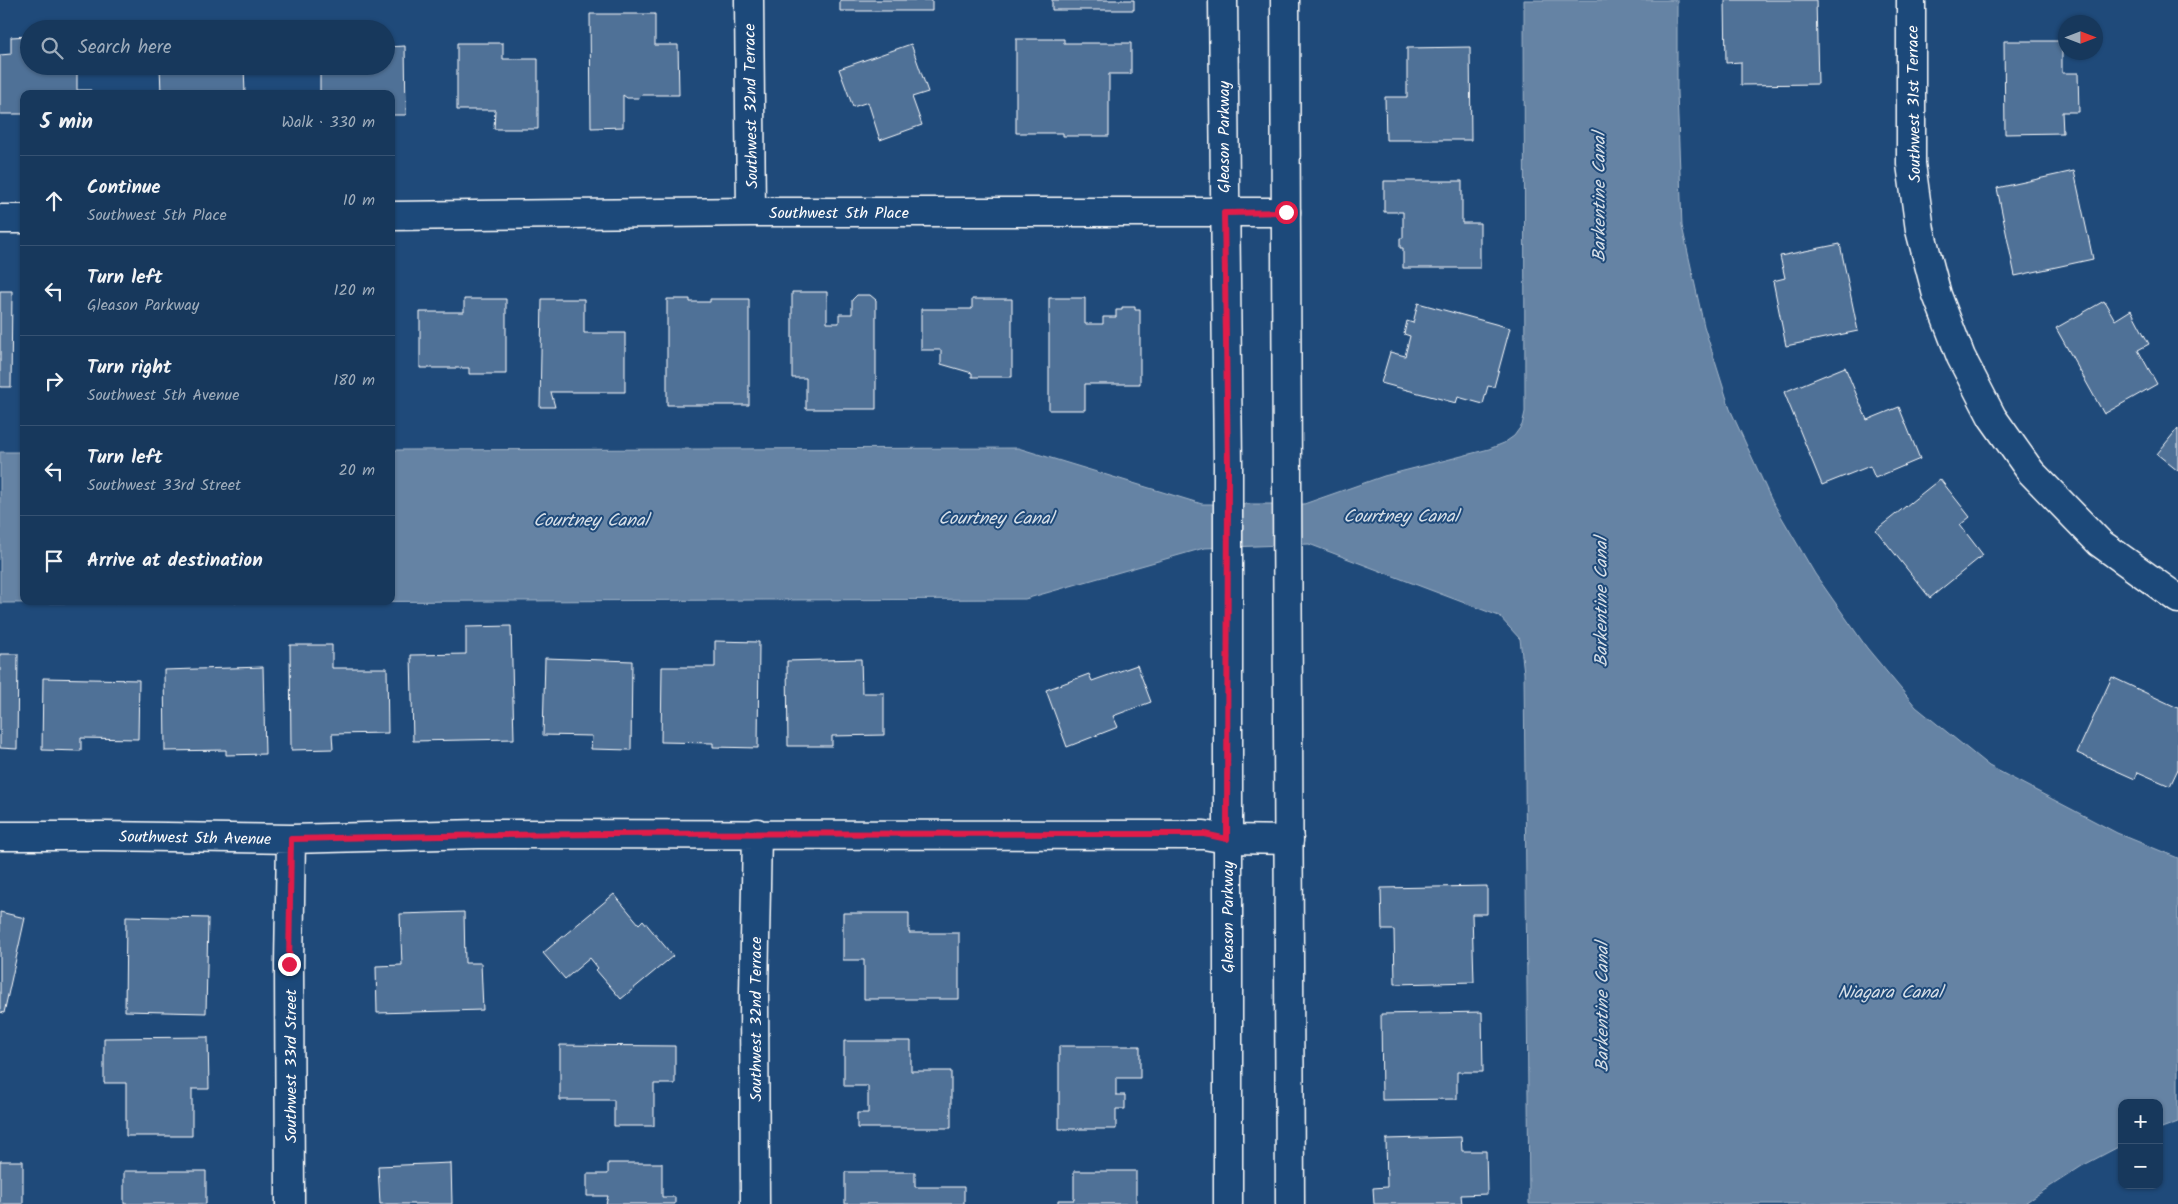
<!DOCTYPE html>
<html lang="en">
<head>
<meta charset="utf-8">
<style>
  :root { --surface:#17385c; --page:#244365; --text:#f1f3f6; --muted:#9eacbb; --line:#365272 }
  body { margin:0; font-family:Kalam,sans-serif; background:var(--page); color:var(--text) }
  .controls { position:absolute; right:15px; bottom:15px; display:grid; overflow:hidden; border-radius:10px; box-shadow:0 1px 4px #0004 }
  .controls button { width:45px; height:45px; display:grid; place-items:center; padding:0; border:0; border-bottom:1px solid var(--line); background:var(--surface); color:var(--text); font:25px sans-serif }
  .compass { position:absolute; left:2058px; top:15px; width:45px; height:45px; border-radius:50%; background:var(--surface); box-shadow:0 1px 4px #0004; rotate:90deg }
  .stop { position:absolute; width:15px; height:15px; margin:-11px; border:4px solid #e11d48; border-radius:50%; background:#fff }
  .stop.end { background:#e11d48; border-color:#fff; box-shadow:0 1px 5px #0008 }
  .list { margin:0; padding:0; list-style:none }
  h2 { display:flex; justify-content:space-between; align-items:center; height:65px; margin:0; padding:0 20px; font-size:21px }
  h2 small { font-size:16px; font-weight:400; color:var(--muted) }
  .list li { display:grid; grid-template-columns:32px 1fr auto; gap:15px; align-items:center; box-sizing:border-box; height:90px; padding:0 20px; border-top:1px solid var(--line) }
  .list b { display:block; font-size:19px; white-space:nowrap }
  .list p { margin:0; font-size:16px; white-space:nowrap; color:var(--muted) }
  .list em { font-size:16px; font-style:normal; color:var(--muted) }
  .icon { flex:none; width:28px; height:28px; fill:none; stroke:currentColor; stroke-width:2; stroke-linecap:round; stroke-linejoin:round }
  .map { position:relative; flex:none; width:2178px; height:1204px; overflow:hidden }
  .search { position:absolute; background:var(--surface); box-shadow:0 1px 4px #0004; left:20px; top:20px; width:375px; height:55px; display:flex; align-items:center; gap:12px; box-sizing:border-box; padding:0 18px; border-radius:28px; color:var(--muted); font-size:19px }
  .panel { position:absolute; background:var(--surface); box-shadow:0 1px 4px #0004; left:20px; top:90px; width:375px; height:515px; border-radius:10px }
  .map>svg:first-child { display:block }
</style>
</head>
<body>
<div class="map">
<svg width="2178" height="1204" viewBox="0 0 2178 1204">
  <rect width="100%" height="100%" fill="#1f4a7a"/>
  <filter id="ink" filterUnits="userSpaceOnUse"><feTurbulence type="fractalNoise" baseFrequency=".02" numOctaves="2"/><feDisplacementMap in="SourceGraphic" scale="10" xChannelSelector="R" yChannelSelector="G"/><feConvolveMatrix kernelMatrix="1 2 1 2 8 2 1 2 1" color-interpolation-filters="sRGB"/></filter>
  <g filter="url(#ink)">
    <!-- water -->
    <path fill="#6583a4" stroke="#a3b5c8" d="M1524,0H1677V92L1682,226L1704,326L1730,409L1771,499L1815,574L1867,648L1916,707L1989,766L2117,833L2178,858V1122L2159,1129V1103H2122V1145L2082,1166L2023,1204H1529L1524,673L1520,639L1499,616L1309,544L1204,548L1025,599L0,603V452H24V601H391V450L1018,448L1202,504H1304L1384,476L1489,449L1504,443L1514,436L1522,425L1525,412Z"/>
    <!-- building -->
    <path fill="#507197" stroke="#fff" d="M840,0H932V11H840Z
      M1052,0H1134V10H1052Z
      M1725,0H1816L1818,84L1741,85V62L1726,63Z
      M590,14H655V45H678L679,95H642L638,98H627L623,95V127L591,128Z
      M29,36V66H77V90H91V94H24V114H0V55L11,54V37Z
      M1016,39H1064V43H1131V74H1109V136H1063V133H1016Z
      M2004,41H2062V73H2078L2079,112H2062L2063,133L2005,134Z
      M457,43H503V59H538V129H494L495,110H457Z
      M911,44L928,92L912,97L922,125L880,140L868,102L853,107L839,69Z
      M405,46L406,115H391V94H320V66H386V47Z
      M1470,47L1471,140H1386L1385,97H1407V48Z
      M160,66H244L245,94H161Z
      M2074,171L2093,259L2015,276L1997,188Z
      M1384,181H1462V223H1480V268H1403V248H1400V238H1403V212H1384Z
      M1840,244L1858,331L1786,346L1773,281L1785,278L1780,256Z
      M0,291H12L11,387H0Z
      M792,292H827V323H839V314H852V300L857,295H870L876,300V409H806V378H792Z
      M1049,298H1085V324H1103V317H1116V310H1122V307H1135V310H1140V384H1085V410H1049Z
      M464,299H506V374H469V368H420V312H464Z
      M542,299H584V333H625V392H551L555,407H540Z
      M667,299H690V302H710V299H749V405H667Z
      M972,299H1012V377H972V373L941,364V350H921V309H972Z
      M2104,301L2115,320L2131,310L2149,344L2138,350L2157,384L2104,414L2056,328Z
      M1418,303L1510,328L1494,387L1488,386L1483,404L1458,397L1456,403L1381,383L1390,352L1405,356L1410,336L1404,334L1407,321L1413,323Z
      M1845,367L1867,420L1899,407L1920,459L1875,478L1870,466L1822,485L1784,392Z
      M2178,428V471L2157,454Z
      M1940,479L1970,517L1960,525L1983,555L1930,598L1876,530Z
      M511,626L514,739L413,741L411,655L466,654V627Z
      M715,641L759,642L758,748L713,747V743L661,742L662,667H715Z
      M290,645H332V668H387L388,733L332,734L333,749L291,750Z
      M0,654H18L17,749L0,748Z
      M545,658L632,661L631,750L591,749L592,736L543,735Z
      M861,659L862,693H884V735L832,736V746H788L787,661Z
      M1137,665L1151,702L1113,716L1118,727L1067,747L1046,690L1089,674L1092,681Z
      M263,667L265,754L226,755V750L165,751L164,670Z
      M2112,677L2178,708V769L2170,786L2138,772L2135,779L2077,753Z
      M43,678L139,680L138,739L81,738V751L42,750Z
      M1487,886V914H1472L1474,982L1395,984L1394,930H1382L1381,888Z
      M614,894L639,924L643,920L673,956L621,999L596,970L598,968L590,958L565,979L543,953Z
      M0,912L25,918L4,1013L0,1012Z
      M464,912L465,963H481L483,1010L377,1013L376,966L402,965L400,914Z
      M843,913H909V933H959V999H864V960H843Z
      M126,916L208,918L206,1013L125,1011Z
      M1482,1012L1483,1072H1457V1099L1382,1100L1381,1014Z
      M208,1037L209,1089H192V1136H126V1083H104V1038Z
      M844,1041H911V1071H951V1128H857V1113H868V1086H844Z
      M560,1045L675,1046V1084H654V1126H614V1100H560Z
      M1059,1046H1140V1078H1116V1095H1125V1109H1116V1129H1059Z
      M1461,1137L1462,1151H1486L1487,1194L1461,1195L1462,1204H1374L1373,1188L1387,1187L1386,1139Z
      M0,1161H23V1204H0Z
      M451,1163L452,1204H380L378,1166Z
      M608,1163H662V1197H675V1204H606L608,1196H587V1174H608Z
      M124,1171H206V1204H124Z
      M1074,1171H1136V1204H1058V1200H1074Z
      M845,1172H915V1187H964V1204H845Z"/>
    <g fill="none" stroke-linecap="round" stroke-linejoin="round">
      <!-- minor casing -->
      <g stroke="#fff" stroke-width="31">
        <path id="minor" d="M749,0L751,212
          M1911,0V164L1920,230L1937,295L1961,357L1992,417L2031,472L2100,543L2178,599
          M391,216L751,212H1286
          M0,219H24
          M0,836H104L291,839L479,834L1204,835L1227,839L1289,840
          M290,1204L289,964L291,839
          M755,1204L754,994L757,833"/>
      </g>
      <!-- secondary casing -->
      <g stroke="#fff" stroke-width="31">
        <path id="secondary" d="M1223,0L1228,465V1204
          M1285,0L1290,1204"/>
      </g>
      <!-- minor -->
      <use href="#minor" stroke="#1f4a7a" stroke-width="28"/>
      <!-- secondary -->
      <use href="#secondary" stroke="#1f4a7a" stroke-width="28"/>
    </g>
  </g>
  <g fill="none" stroke-linecap="round" stroke-linejoin="round" filter="url(#ink)">
    <!-- route -->
    <path stroke="#e11d48" stroke-width="6" d="M289,964L291,839C595,831 900,834 1204,834L1227,839L1228,465L1224,213L1286,212"/>
  </g>
  <g text-anchor="middle" stroke-width="4" stroke-linejoin="round" paint-order="stroke">
    <!-- street labels -->
    <g font-size="16" fill="#fff" stroke="#1f4a7a">
      <text transform="translate(1913 104) rotate(-91)" y="6">Southwest 31st Terrace</text>
      <text transform="translate(750 106) rotate(-91)" y="6">Southwest 32nd Terrace</text>
      <text transform="translate(1223 137) rotate(-90)" y="6">Gleason Parkway</text>
      <text x="839" y="218">Southwest 5th Place</text>
      <text transform="translate(195 837) rotate(1)" y="6">Southwest 5th Avenue</text>
      <text transform="translate(1227 917) rotate(-90)" y="6">Gleason Parkway</text>
      <text transform="translate(755 1019) rotate(-90)" y="6">Southwest 32nd Terrace</text>
      <text transform="translate(290 1066) rotate(-90)" y="6">Southwest 33rd Street</text>
    </g>
    <!-- water labels -->
    <g font-size="18" font-style="italic" fill="#d8e0e8" stroke="#1f4a7a">
      <text transform="translate(1599 197) rotate(-90)" y="6">Barkentine Canal</text>
      <text x="1401" y="522">Courtney Canal</text>
      <text x="996" y="524">Courtney Canal</text>
      <text x="591" y="526">Courtney Canal</text>
      <text transform="translate(1601 602) rotate(-90)" y="6">Barkentine Canal</text>
      <text x="1890" y="998">Niagara Canal</text>
      <text transform="translate(1602 1007) rotate(-90)" y="6">Barkentine Canal</text>
    </g>
  </g>
</svg>
<div class="controls">
<button>+</button>
<button>−</button>
</div>
<svg class="compass" viewBox="-18 -18 36 36"><path d="M0-13l5 13h-10z" fill="#e53935"/><path d="M0 13l5-13h-10z" fill="#9eacbb"/></svg>
<div class="stop" style="left:1286px;top:212px"></div>
<div class="stop end" style="left:289px;top:964px"></div>
<div class="search"><svg class="icon" aria-label="search" viewBox="0 0 24 24"><circle cx="10" cy="10" r="6"/><path d="M15 15l6 6"/></svg>Search here</div>
<section class="panel">
<h2>5 min<small>Walk · 330 m</small></h2>
<ul class="list">
<li><svg class="icon" aria-label="ahead" viewBox="0 0 24 24"><path d="M12 20V5M6 11l6-6 6 6"/></svg><div><b>Continue</b><p>Southwest 5th Place</p></div><em>10 m</em></li>
<li><svg class="icon" aria-label="left" viewBox="0 0 24 24"><path d="M17 20v-9H6M10 6l-5 5 5 5"/></svg><div><b>Turn left</b><p>Gleason Parkway</p></div><em>120 m</em></li>
<li><svg class="icon" aria-label="right" viewBox="0 0 24 24"><path d="M7 20v-9h11M14 6l5 5-5 5"/></svg><div><b>Turn right</b><p>Southwest 5th Avenue</p></div><em>180 m</em></li>
<li><svg class="icon" aria-label="left" viewBox="0 0 24 24"><path d="M17 20v-9H6M10 6l-5 5 5 5"/></svg><div><b>Turn left</b><p>Southwest 33rd Street</p></div><em>20 m</em></li>
<li><svg class="icon" aria-label="arrive" viewBox="0 0 24 24"><path d="M6 21V4h12l-3 4 3 4H6"/></svg><div><b>Arrive at destination</b></div></li>
</ul>
</section>
</div>
</body>
</html>
